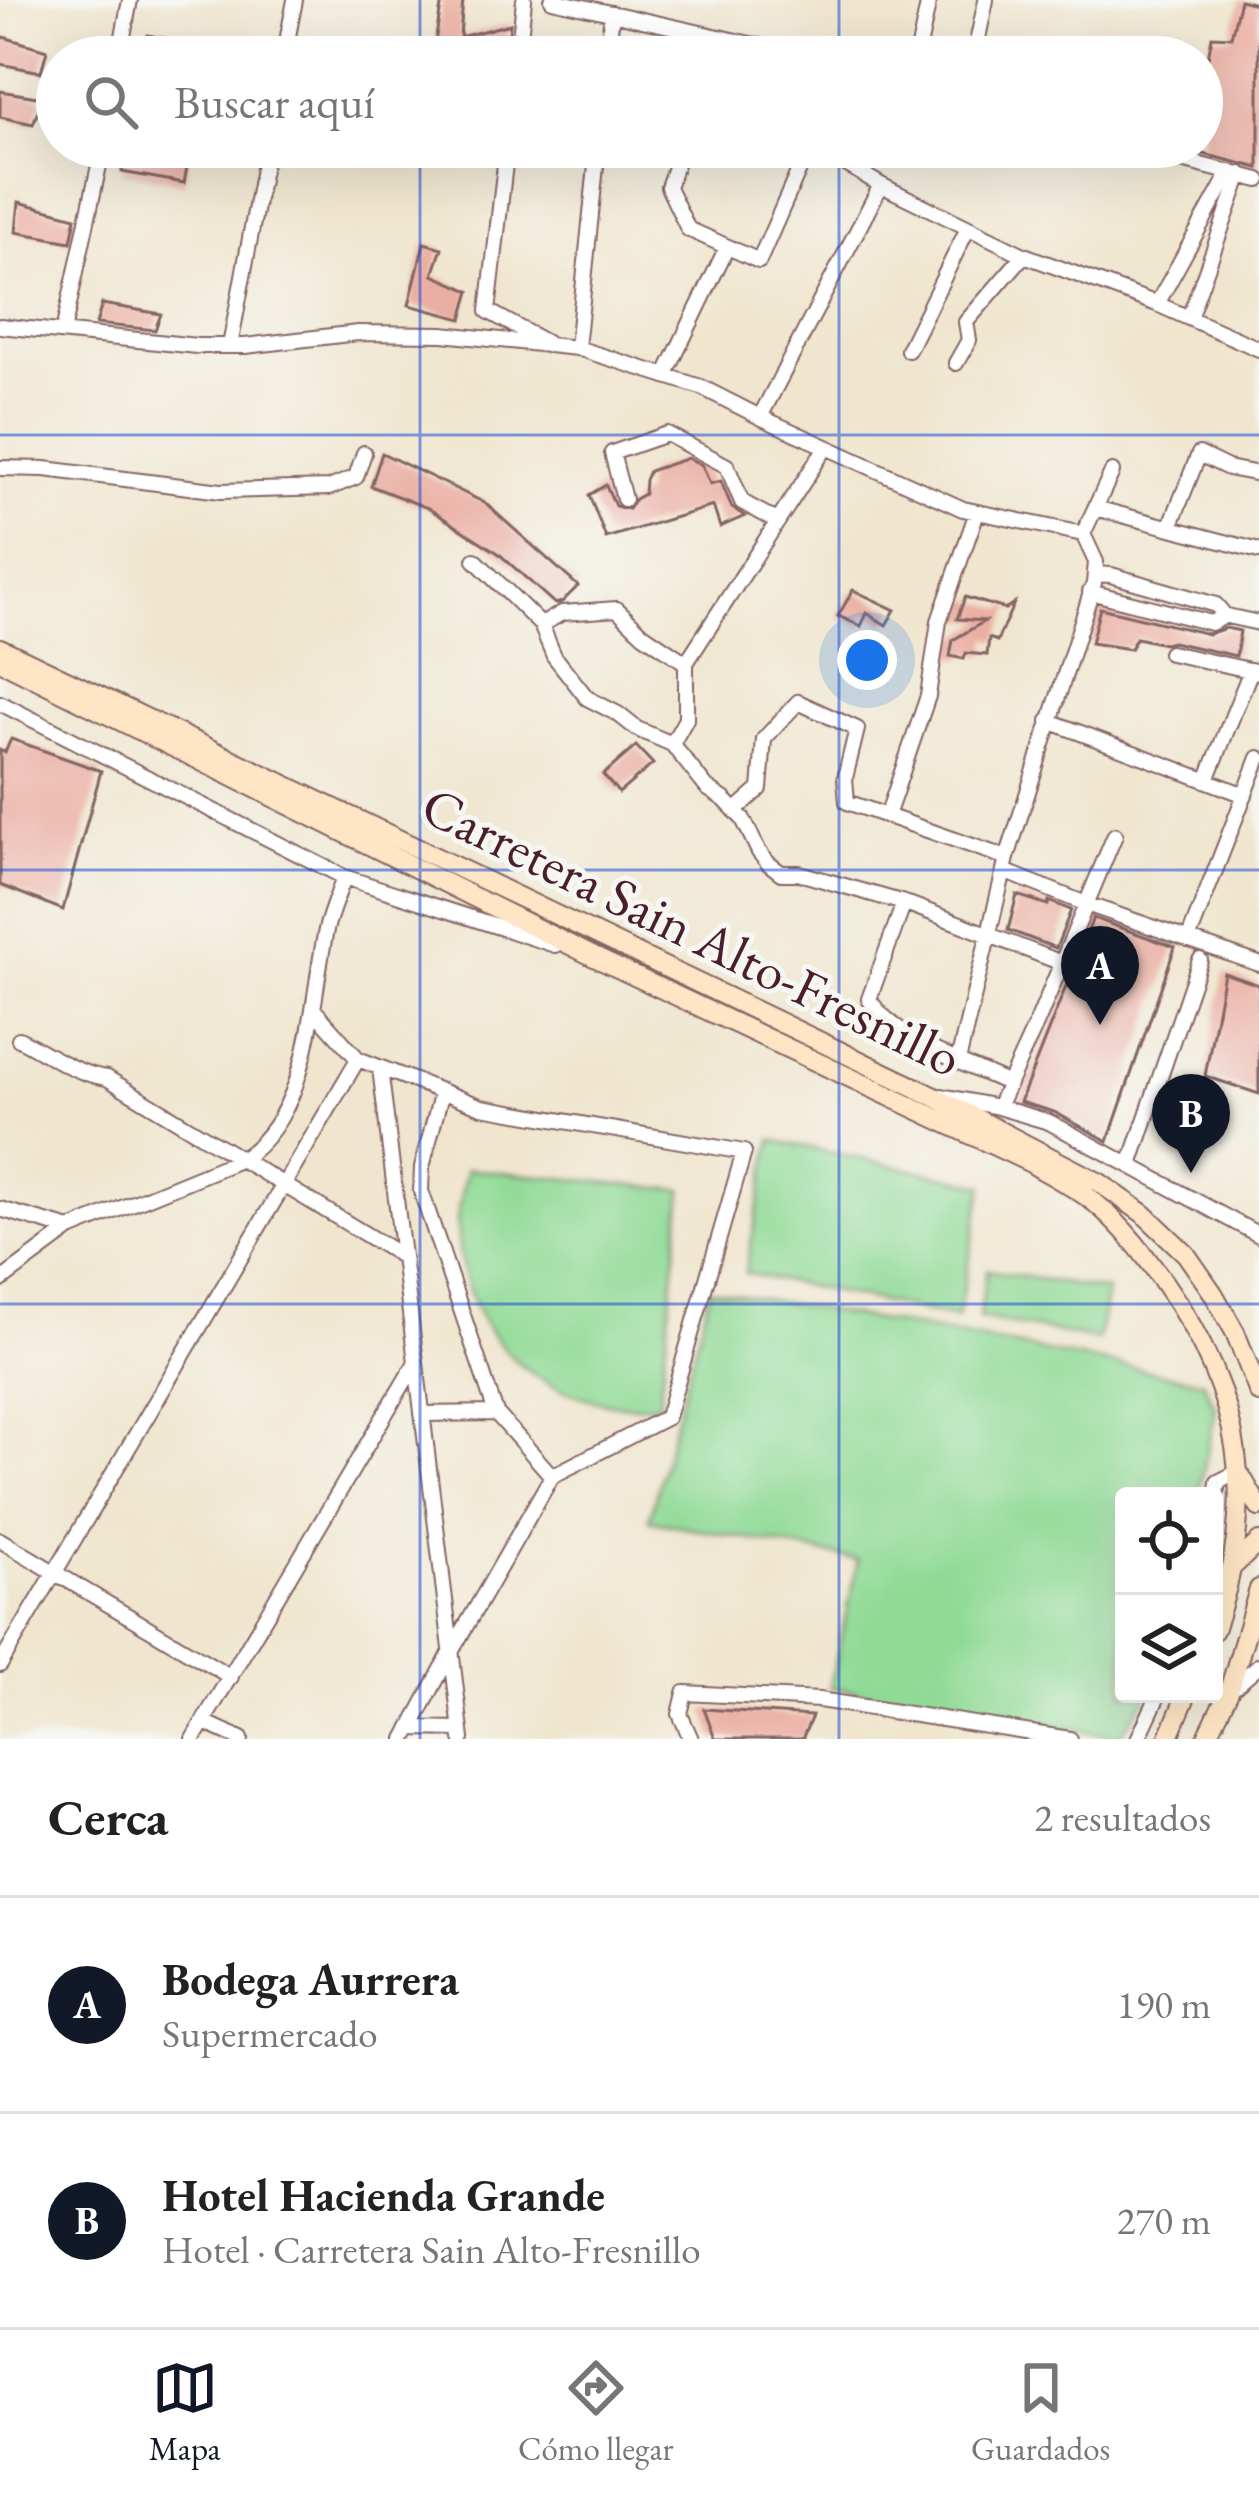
<!DOCTYPE html>
<html lang="es">
<head>
<meta charset="utf-8">
<style>
  :root { --surface:#fff; --page:#f2f2f2; --text:#222; --muted:#767676; --line:#e0e0e0; --accent:#111827 }
  body { margin:0; font-family:"EB Garamond",serif; background:var(--page); color:var(--text) }
  .controls { position:absolute; right:36px; bottom:36px; display:grid; overflow:hidden; border-radius:12px; box-shadow:0 12px 48px #0002 }
  .controls button { width:108px; height:108px; display:grid; place-items:center; padding:0; border:0; border-bottom:3px solid var(--line); background:var(--surface); color:var(--text); font:60px sans-serif }
  .you { position:absolute; left:867px; top:660px; width:42px; height:42px; margin:-30px; border:9px solid #fff; border-radius:50%; background:#1a73e8; box-shadow:0 0 0 18px #1a73e833 }
  .badge { display:grid; place-items:center; width:78px; height:78px; border-radius:50%; background:var(--accent); color:#fff; font-size:39px; font-weight:700 }
  .pin { position:absolute; translate:-50% -99px; filter:drop-shadow(0 3px 6px #0008) }
  .pin::after { content:''; position:absolute; top:63px; width:42px; height:36px; background:inherit; clip-path:polygon(0 0,100% 0,50% 100%) }
  .list { margin:0; padding:0; list-style:none }
  h2 { display:flex; justify-content:space-between; align-items:center; height:156px; margin:0; padding:0 48px; font-size:51px }
  h2 small { font-size:39px; font-weight:400; color:var(--muted) }
  .list li { display:grid; grid-template-columns:78px 1fr auto; gap:36px; align-items:center; box-sizing:border-box; height:216px; padding:0 48px; border-top:3px solid var(--line) }
  .list b { display:block; font-size:45px; white-space:nowrap }
  .list p { margin:0; font-size:39px; white-space:nowrap; color:var(--muted) }
  .list em { font-size:39px; font-style:normal; color:var(--muted) }
  .icon { flex:none; width:66px; height:66px; fill:none; stroke:currentColor; stroke-width:2; stroke-linecap:round; stroke-linejoin:round }
  .map { position:relative; flex:none; width:1259px; height:1739px; overflow:hidden }
  .search { position:absolute; background:var(--surface); box-shadow:0 12px 48px #0002; left:36px; right:36px; top:36px; height:132px; display:flex; align-items:center; gap:30px; box-sizing:border-box; padding:0 42px; border-radius:66px; color:var(--muted); font-size:45px }
  .sheet { height:588px; background:var(--surface) }
  nav { display:flex; justify-content:space-around; align-items:center; box-sizing:border-box; height:168px; border-top:3px solid var(--line); background:var(--surface); font-size:33px; color:var(--muted) }
  nav a { display:grid; justify-items:center; gap:6px }
  nav .on { color:var(--accent) }
  .map>svg:first-child { display:block }
</style>
</head>
<body>
<div class="map">
<svg width="1259" height="1739" viewBox="0 0 1259 1739">
  <rect width="100%" height="100%" fill="#f6f6f2"/>
  <filter id="ink" filterUnits="userSpaceOnUse"><feTurbulence type="fractalNoise" baseFrequency=".00833" numOctaves="2"/><feDisplacementMap in="SourceGraphic" scale="24" xChannelSelector="R" yChannelSelector="G"/><feConvolveMatrix kernelMatrix="1 2 1 2 8 2 1 2 1" color-interpolation-filters="sRGB"/></filter>
  <filter id="wash" filterUnits="userSpaceOnUse"><feTurbulence type="fractalNoise" baseFrequency=".004" numOctaves="4" result="noise"/><feDisplacementMap in="SourceGraphic" scale="48" xChannelSelector="R" yChannelSelector="G"/><feGaussianBlur stdDeviation="2.7" result="paint"/><feColorMatrix in="noise" values="0 0 0 0 0 0 0 0 0 0 0 0 0 0 0 0 0 1.4 0 .05"/><feComposite in="paint" operator="in"/></filter>
  <g filter="url(#wash)">
    <rect width="100%" height="100%" fill="#f0e6cf"/>
    <!-- green -->
    <path fill="#90da96" stroke="#6d7c60" stroke-width="3" d="M772,1140L984,1185L957,1318L745,1273Z
      M467,1169L683,1190L659,1404C644,1405 627,1407 612,1404C515,1387 461,1322 457,1224C457,1206 463,1186 467,1169Z
      M987,1270L1107,1291L1098,1340L979,1318Z
      M710,1289L1203,1381L1216,1409L1198,1496H1124V1694H1149L1119,1737L830,1687L858,1560L649,1520Z"/>
    <g id="blocks">
      <!-- building -->
      <path fill="#ebaea2" d="M442,0H463L460,37L510,24L508,44L499,43L497,57H454L434,49Z
        M1240,0L1259,5V168L1176,147H1202V90L1212,36L1231,37Z
        M148,35L230,51V57H161L146,53Z
        M0,36L47,50L41,72L0,64Z
        M0,91L43,98L33,124L0,117Z
        M123,147L189,157L184,183L122,172Z
        M19,202L76,217L71,242L16,232Z
        M424,243L442,248L433,275L470,291L462,319L409,305Z
        M102,304L161,314L155,330L96,324Z
        M382,453L485,503L578,586L562,602L555,604L498,553L428,508L371,486Z
        M688,458L702,465L710,484L721,481L732,508L745,516L720,527L713,506L606,538L589,495L606,485L615,506L628,509L635,499L644,494L645,480L649,471Z
        M853,590L895,610L886,625L867,613L861,626L838,616Z
        M965,597L1005,609L1014,603L997,641L989,638L987,655L966,653L964,659L950,656L953,640L985,621L957,619Z
        M1100,608L1208,634L1226,628L1240,631L1236,656L1172,642L1164,644L1136,638L1130,649L1091,643Z
        M11,739L101,771L63,910L0,885V750L5,752Z
        M636,746L653,764L619,793L603,775Z
        M1017,895L1048,905L1049,901L1071,910L1056,948L1008,930Z
        M1093,918L1175,947L1108,1141L1054,1112L1020,1102Z
        M1224,973L1259,985V1094L1205,1076Z
        M704,1709L812,1716L802,1739H715Z"/>
    </g>
  </g>
  <g filter="url(#ink)">
    <use href="#blocks" fill-opacity="0" stroke="#846564" stroke-width="3"/>
    <g fill="none" stroke-linecap="round" stroke-linejoin="round">
      <!-- street casing -->
      <g stroke="#846564" stroke-width="18">
        <path id="street" d="M552,0L809,57
          M119,57L130,0
          M284,57L295,0
          M518,57L524,0
          M607,57L612,13
          M917,57L929,0
          M974,57L986,0
          M507,147L488,311L546,343
          M682,147L668,187L688,229L759,261L809,147
          M817,147L881,185L1024,255L1157,304L1259,349
          M1131,147L1259,180
          M1157,304L1230,172
          M1189,318L1241,174
          M0,326L197,346H245L358,333L443,334L577,348L701,387L760,417L963,509L1083,534
          M63,332L103,147
          M230,346L267,147
          M577,348L598,147
          M908,350L968,228
          M956,363L969,340L966,322L1024,255
          M665,376L727,247
          M760,417L881,185
          M0,468L45,469L221,491L329,488L356,477L364,453
          M624,499L612,453L667,434L727,466L742,502L777,521
          M1095,508L1259,551
          M1170,527L1199,454L1228,468L1259,474
          M475,560L541,625L554,656L587,698L618,714L637,729L672,744L707,788L725,800L743,819L759,852L768,863L781,873H799L911,905L1062,963
          M1090,592L1211,623L1221,618L1222,612L1216,605L1111,575L1095,574
          M1222,615L1259,623
          M541,625L562,613L617,609L643,634L686,663
          M1170,653L1259,672
          M0,703L344,877L555,945
          M1049,721L1245,795
          M672,744L686,719V663L826,447
          M1207,780L1251,670
          M736,810L760,789L764,739L798,702L857,729L845,778L847,802L1007,858
          M887,816L928,696L939,621L977,512
          M1004,871L1086,904L1259,964
          M904,903L869,999C895,1040 966,1064 1009,1084
          M1188,940L1259,758
          M314,1010L358,1059L482,1107L744,1152L667,1417L552,1476L451,1652L405,1739
          M19,1039C49,1054 73,1073 107,1078L403,1257
          M958,1061L1007,858L1094,583L1096,562L1083,534L1112,472
          M380,1068L462,1739
          M442,1091L422,1167L421,1191L496,1413
          M942,1096L998,1107L1049,1122L1259,1235
          M998,1107L1038,1020L1115,835
          M1130,1165L1200,960
          M0,1209L70,1229
          M0,1281L70,1229L242,1159C312,1113 310,1003 326,930C330,912 338,895 344,877
          M422,1414L496,1413L552,1476
          M1214,1508L1218,1482L1238,1472
          M0,1540L231,1677
          M0,1665L358,1059
          M1229,1691L1259,1665
          M204,1722L241,1739
          M411,1728L461,1729
          M193,1739L416,1362
          M691,1739L680,1714L685,1693L819,1700L1070,1739
          M1138,1739L1159,1694"/>
      </g>
      <!-- secondary casing -->
      <g stroke="#846564" stroke-width="22">
        <path id="secondary" d="M0,648L927,1093L1100,1183L1144,1214L1186,1254L1213,1293L1235,1332L1259,1393
          M0,661L594,957L1031,1163C1049,1174 1068,1184 1086,1196C1117,1218 1144,1253 1165,1284C1243,1395 1259,1501 1214,1630
          M1241,1476L1259,1507
          M1230,1569L1259,1542
          M1168,1739L1187,1694
          M1206,1739L1229,1691L1259,1589"/>
      </g>
      <!-- street -->
      <use href="#street" stroke="#fff" stroke-width="14"/>
      <!-- secondary -->
      <use href="#secondary" stroke="#fee5c5" stroke-width="18"/>
    </g>
  </g>
  <!-- grid -->
  <path fill="none" stroke="#1d4ed8" stroke-width="3" stroke-opacity="0.55" d="M420,0V57M839,0V57M420,147V1739M839,147V1739M0,435H1259M0,870H1259M0,1304H1259"/>
  <g text-anchor="middle" stroke-width="10" stroke-linejoin="round" paint-order="stroke">
    <!-- street labels -->
    <g font-size="54" fill="#4a1f2b" stroke="#f6f6f2">
      <text transform="translate(692 931) rotate(26)" y="19">Carretera Sain Alto-Fresnillo</text>
    </g>
  </g>
</svg>
<div class="controls">
<button><svg class="icon" aria-label="locate" viewBox="0 0 24 24"><circle cx="12" cy="12" r="6"/><path d="M12 2v4M12 18v4M2 12h4M18 12h4"/></svg></button>
<button><svg class="icon" aria-label="layers" viewBox="0 0 24 24"><path d="M12 4l9 5-9 5-9-5zM3 14l9 5 9-5"/></svg></button>
</div>
<div class="you"></div>
<div class="pin badge" style="left:1100px;top:1025px">A</div>
<div class="pin badge" style="left:1191px;top:1173px">B</div>
<div class="search"><svg class="icon" aria-label="search" viewBox="0 0 24 24"><circle cx="10" cy="10" r="6"/><path d="M15 15l6 6"/></svg>Buscar aquí</div>
</div>
<section class="sheet">
<h2>Cerca<small>2 resultados</small></h2>
<ul class="list">
<li><span class="badge">A</span><div><b>Bodega Aurrera</b><p>Supermercado</p></div><em>190 m</em></li>
<li><span class="badge">B</span><div><b>Hotel Hacienda Grande</b><p>Hotel · Carretera Sain Alto-Fresnillo</p></div><em>270 m</em></li>
</ul>
</section>
<nav>
<a class="on"><svg class="icon" aria-label="map" viewBox="0 0 24 24"><path d="M3 6l6-2 6 2 6-2v14l-6 2-6-2-6 2zM9 4v14M15 6v14"/></svg>Mapa</a>
<a><svg class="icon" aria-label="directions" viewBox="0 0 24 24"><path d="M12 3l9 9-9 9-9-9zM9 14v-3h6M13 9l2 2-2 2"/></svg>Cómo llegar</a>
<a><svg class="icon" aria-label="saved" viewBox="0 0 24 24"><path d="M7 4h10v16l-5-4-5 4z"/></svg>Guardados</a>
</nav>
</body>
</html>
